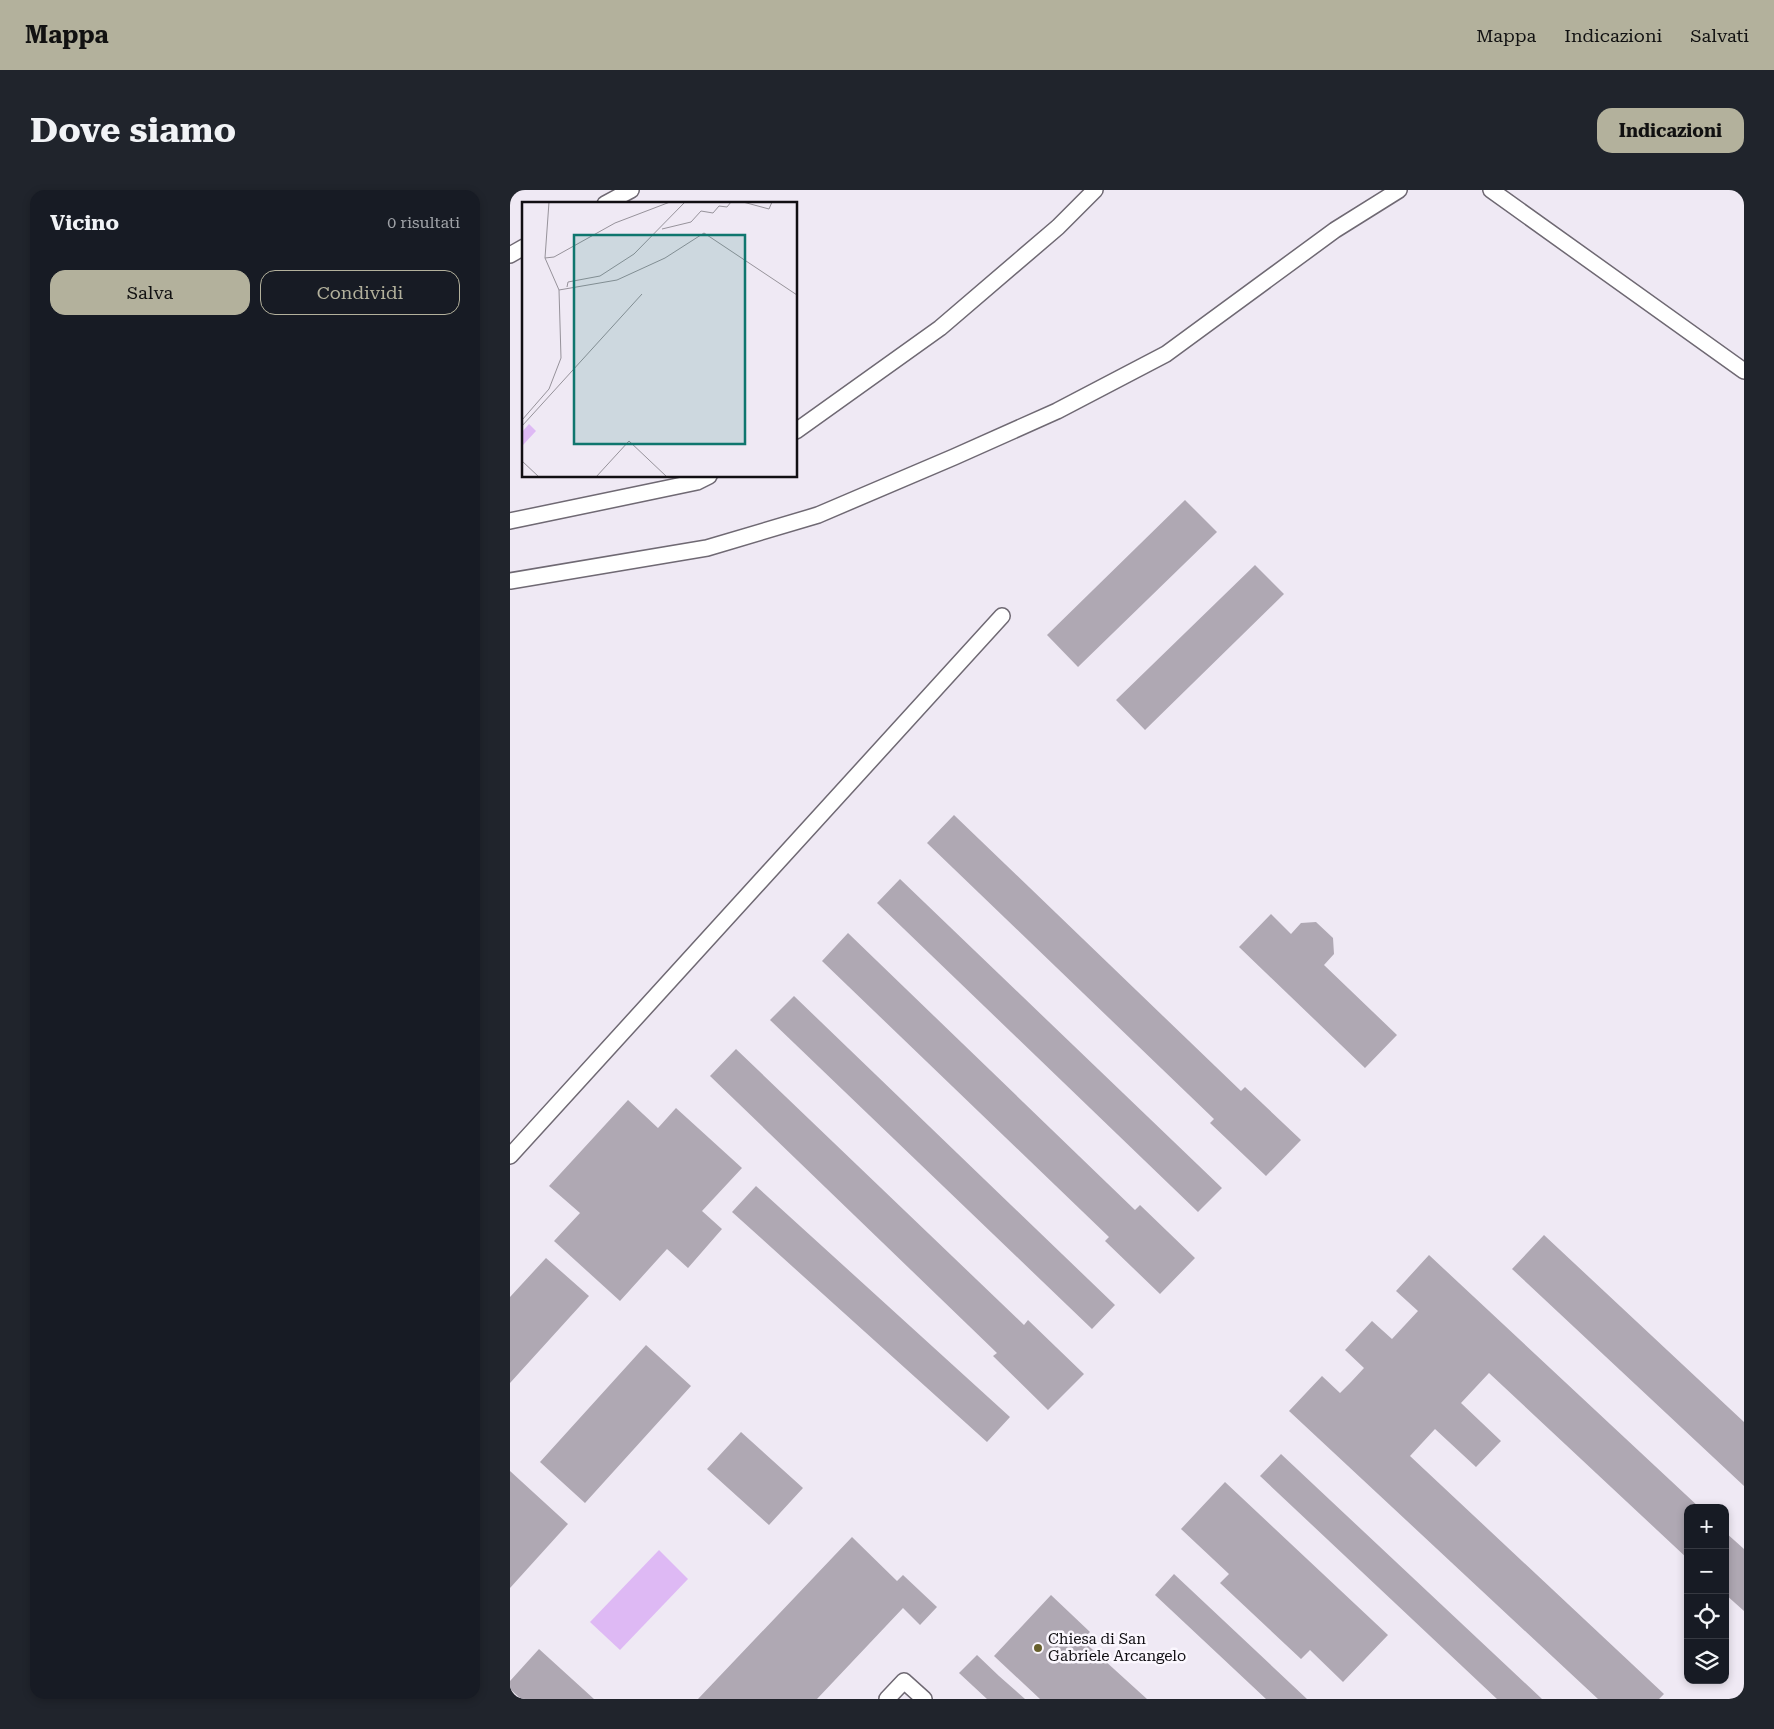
<!DOCTYPE html>
<html lang="it">
<head>
<meta charset="utf-8">
<style>
  :root { --surface:#171b24; --page:#20242c; --text:#f1f3f6; --muted:#9ea1a6; --line:#363941; --accent:#b3b19c }
  body { margin:0; font-family:"Roboto Serif",serif; background:var(--page); color:var(--text) }
  .controls { position:absolute; right:15px; bottom:15px; display:grid; overflow:hidden; border-radius:10px; box-shadow:0 2px 8px #0003 }
  .controls button { width:45px; height:45px; display:grid; place-items:center; padding:0; border:0; border-bottom:1px solid var(--line); background:var(--surface); color:var(--text); font:25px sans-serif }
  .list { margin:0; padding:0; list-style:none }
  h2 { display:flex; justify-content:space-between; align-items:center; height:65px; margin:0; padding:0 20px; font-size:21px }
  h2 small { font-size:16px; font-weight:400; color:var(--muted) }
  .actions { display:flex; gap:10px; padding:15px 20px }
  .actions a { flex:1; padding:11px 0; border:1px solid var(--accent); border-radius:15px; text-align:center; font-size:18px; color:var(--accent) }
  .actions .main { background:var(--accent); color:#111 }
  .icon { flex:none; width:28px; height:28px; fill:none; stroke:currentColor; stroke-width:2; stroke-linecap:round; stroke-linejoin:round }
  .map { position:relative; flex:none; width:1234px; height:1509px; overflow:hidden; border-radius:15px }
  header { display:flex; align-items:center; gap:30px; box-sizing:border-box; height:70px; padding:0 25px; background:var(--accent); color:#111 }
  header strong { font-size:24px }
  nav { display:flex; gap:28px; margin-inline-start:auto; font-size:18px }
  .intro { display:flex; align-items:center; justify-content:space-between; box-sizing:border-box; height:120px; padding:0 30px }
  h1 { margin:0; font-size:35px }
  .button { padding:12px 22px; border-radius:15px; background:var(--accent); color:#111; font-size:18px; font-weight:700 }
  main { display:flex; gap:30px; padding:0 30px }
  aside { flex:1; background:var(--surface); border-radius:15px; box-shadow:0 2px 8px #0003 }
  .map>svg:first-child { display:block }
</style>
</head>
<body>
<header>
<strong>Mappa</strong>
<nav><a>Mappa</a><a>Indicazioni</a><a>Salvati</a></nav>
</header>
<div class="intro"><h1>Dove siamo</h1><a class="button">Indicazioni</a></div>
<main>
<aside>
<h2>Vicino<small>0 risultati</small></h2>
<ul class="list">
</ul>
<div class="actions"><a class="main">Salva</a><a>Condividi</a></div>
</aside>
<div class="map">
<svg width="1234" height="1509" viewBox="0 0 1234 1509">
  <rect width="100%" height="100%" fill="#efe9f4"/>
  <!-- green -->
  <path fill="#deb9f4" d="M149,1360L178,1389L110,1460L80,1432Z"/>
  <!-- building -->
  <path fill="#afa8b3" d="M675,310L707,342L568,477L537,445Z
    M745,375L774,404L635,540L606,510Z
    M444,625L731,901L735,897L791,950L756,986L700,933L704,929L417,653Z
    M390,689L712,998L688,1022L367,713Z
    M761,724L781,744L791,733L806,732L823,748L824,764L814,775L887,845L855,878L729,757Z
    M338,743L625,1020L630,1015L685,1068L650,1104L595,1051L599,1047L312,771Z
    M284,806L605,1115L582,1139L260,830Z
    M226,859L514,1135L518,1130L574,1184L538,1220L483,1166L487,1163L200,886Z
    M118,910L148,938L166,918L232,978L192,1021L212,1039L178,1078L157,1059L110,1111L44,1051L70,1023L39,996Z
    M246,996L500,1227L477,1252L222,1022Z
    M1034,1045L1234,1232V1296L1002,1079Z
    M919,1065L1190,1318H1178V1369L979,1183L951,1213L991,1251L966,1277L925,1239L900,1266L1154,1504L1149,1509H1088L779,1221L812,1186L830,1203L841,1192L854,1178L835,1160L862,1131L882,1149L908,1121L886,1101Z
    M36,1068L79,1106L0,1193V1107Z
    M136,1155L181,1196L75,1313L30,1272Z
    M231,1242L293,1298L259,1335L197,1279Z
    M771,1264L1032,1509H987L750,1286Z
    M0,1281L58,1334L0,1398Z
    M715,1292L878,1445L833,1492L800,1460L791,1469L710,1393L719,1384L671,1339Z
    M1215,1342L1234,1359V1421L1215,1404Z
    M342,1347L387,1391L393,1385L427,1417L410,1435L393,1418L307,1509H188Z
    M664,1384L797,1509H756L645,1405Z
    M541,1405L580,1442L572,1450L637,1509H530L484,1466Z
    M29,1459L84,1509H11L0,1499V1491Z
    M467,1465L489,1486L515,1509H477L449,1483Z"/>
  <g fill="none" stroke-linecap="round" stroke-linejoin="round">
    <!-- service casing -->
    <g stroke="#6f6973" stroke-width="18">
      <path id="service" d="M981,0L1234,181
        M95,14L121,0
        M0,65L14,57
        M286,241L430,138L548,37L585,0
        M0,331L187,292L199,286
        M0,391L197,358L308,325L444,267L547,221L656,164L825,40L889,0
        M0,966L492,426
        M377,1509L394,1491L414,1509"/>
    </g>
    <!-- service -->
    <use href="#service" stroke="#fff" stroke-width="15"/>
  </g>
  <!-- markers -->
  <circle fill="#67602d" stroke="#fbf7fe" stroke-width="2" cx="528" cy="1458" r="5"/>
  <g text-anchor="middle" stroke-width="5" stroke-linejoin="round" paint-order="stroke">
    <!-- poi labels -->
    <g font-size="15" fill="#110f13" stroke="#fbf7fe" text-anchor="start">
      <text x="538" y="1454">Chiesa di San<tspan x="538" dy="17">Gabriele Arcangelo</tspan></text>
    </g>
  </g>
  <!-- overview -->
  <g transform="translate(12 12)">
    <rect width="275" height="275" fill="#efe9f4"/>
    <path d="M7,222L14,229L1,243L0,230Z" fill="#deb9f4"/>
    <path fill="none" stroke="#96929a" stroke-width="1" d="M27,0L23,56L37,88L95,78L143,56L182,31L275,93M221,0L247,7L250,0M140,27L169,20L179,9L191,11L197,4L205,5L209,0M23,56L32,55L93,21L148,0M45,85L46,80L78,74L112,52L163,0M0,218L27,187L39,156L37,88M0,224L120,92M0,259L17,275M74,275L107,239L145,275"/>
    <path fill="#0f766e" fill-opacity="0.15" stroke="#0f766e" stroke-width="2.5" d="M52,33H223V242H52Z"/>
    <rect width="275" height="275" fill="none" stroke="#110f13" stroke-width="2.5"/>
  </g>
</svg>
<div class="controls">
<button>+</button>
<button>−</button>
<button><svg class="icon" aria-label="locate" viewBox="0 0 24 24"><circle cx="12" cy="12" r="6"/><path d="M12 2v4M12 18v4M2 12h4M18 12h4"/></svg></button>
<button><svg class="icon" aria-label="layers" viewBox="0 0 24 24"><path d="M12 4l9 5-9 5-9-5zM3 14l9 5 9-5"/></svg></button>
</div>
</div>
</main>
</body>
</html>
